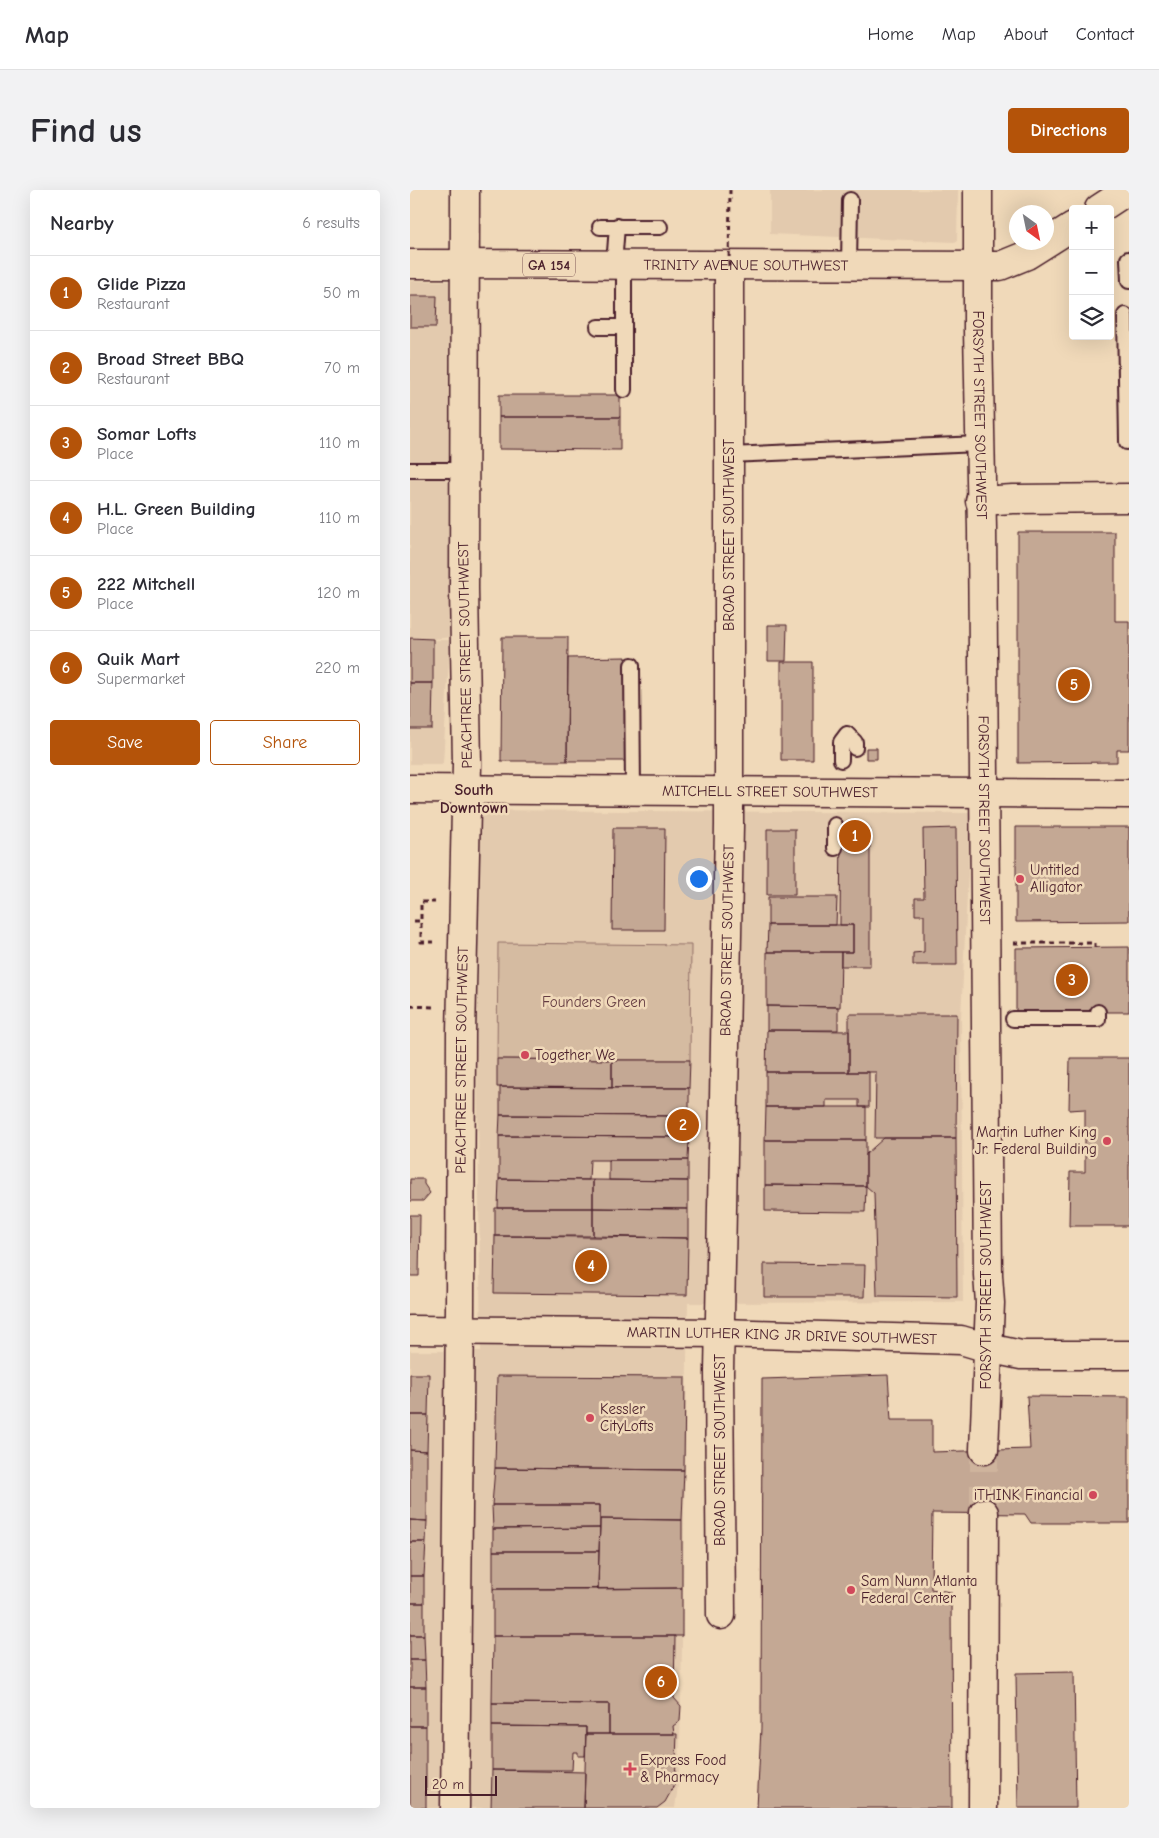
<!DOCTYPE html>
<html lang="en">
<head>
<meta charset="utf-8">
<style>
  :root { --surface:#fff; --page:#f2f2f3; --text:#2b2b33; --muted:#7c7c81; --line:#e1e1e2; --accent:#b45309 }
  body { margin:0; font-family:"Comic Neue",sans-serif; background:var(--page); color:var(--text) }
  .controls { position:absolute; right:15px; top:15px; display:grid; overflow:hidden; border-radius:5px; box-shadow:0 5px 20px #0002 }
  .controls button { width:45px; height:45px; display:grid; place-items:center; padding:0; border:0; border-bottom:1px solid var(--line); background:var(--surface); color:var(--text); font:25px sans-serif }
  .compass { position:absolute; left:599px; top:15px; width:45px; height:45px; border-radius:50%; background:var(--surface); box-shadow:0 5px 20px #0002; rotate:147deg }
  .scale { position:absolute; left:15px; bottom:12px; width:72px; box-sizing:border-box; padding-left:5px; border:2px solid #4a1f2b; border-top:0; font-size:14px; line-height:18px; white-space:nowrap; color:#4a1f2b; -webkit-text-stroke:4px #f0d9b9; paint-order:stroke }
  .you { position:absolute; left:288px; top:688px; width:18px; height:18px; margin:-12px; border:4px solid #fff; border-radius:50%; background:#1a73e8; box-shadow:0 0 0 8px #1a73e833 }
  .badge { display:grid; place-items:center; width:32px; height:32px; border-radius:50%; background:var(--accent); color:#fff; font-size:16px; font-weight:700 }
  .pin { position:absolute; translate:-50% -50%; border:2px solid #fff; box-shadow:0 1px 5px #0006 }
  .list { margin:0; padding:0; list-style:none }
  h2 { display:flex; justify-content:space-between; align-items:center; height:65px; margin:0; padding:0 20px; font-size:21px }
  h2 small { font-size:16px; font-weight:400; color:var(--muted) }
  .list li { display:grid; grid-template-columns:32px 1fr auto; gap:15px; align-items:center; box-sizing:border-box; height:75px; padding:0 20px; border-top:1px solid var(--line) }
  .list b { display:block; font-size:19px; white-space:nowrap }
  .list p { margin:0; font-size:16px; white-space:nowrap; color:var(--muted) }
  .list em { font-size:16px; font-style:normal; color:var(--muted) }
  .actions { display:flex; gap:10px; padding:15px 20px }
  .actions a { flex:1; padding:11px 0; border:1px solid var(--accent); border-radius:5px; text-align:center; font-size:18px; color:var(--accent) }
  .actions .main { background:var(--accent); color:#fff }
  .icon { flex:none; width:28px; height:28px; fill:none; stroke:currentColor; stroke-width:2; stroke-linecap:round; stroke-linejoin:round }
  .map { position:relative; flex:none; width:719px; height:1618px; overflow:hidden; border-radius:5px }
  header { display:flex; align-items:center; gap:30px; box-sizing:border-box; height:70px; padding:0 25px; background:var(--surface); border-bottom:1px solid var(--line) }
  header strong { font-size:24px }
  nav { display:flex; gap:28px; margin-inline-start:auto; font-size:18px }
  .intro { display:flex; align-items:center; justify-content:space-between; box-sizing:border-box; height:120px; padding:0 30px }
  h1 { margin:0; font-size:35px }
  .button { padding:12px 22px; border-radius:5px; background:var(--accent); color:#fff; font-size:18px; font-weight:700 }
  main { display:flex; gap:30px; padding:0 30px }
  aside { flex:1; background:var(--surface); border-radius:5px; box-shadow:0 5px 20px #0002 }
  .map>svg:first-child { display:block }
</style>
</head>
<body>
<header>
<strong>Map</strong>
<nav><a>Home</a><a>Map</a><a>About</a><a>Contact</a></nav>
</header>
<div class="intro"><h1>Find us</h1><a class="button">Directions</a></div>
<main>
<aside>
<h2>Nearby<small>6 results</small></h2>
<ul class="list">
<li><span class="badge">1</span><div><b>Glide Pizza</b><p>Restaurant</p></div><em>50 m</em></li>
<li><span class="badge">2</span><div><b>Broad Street BBQ</b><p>Restaurant</p></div><em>70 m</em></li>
<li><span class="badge">3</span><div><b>Somar Lofts</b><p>Place</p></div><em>110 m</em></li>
<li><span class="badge">4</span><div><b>H.L. Green Building</b><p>Place</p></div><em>110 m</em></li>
<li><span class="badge">5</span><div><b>222 Mitchell</b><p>Place</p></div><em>120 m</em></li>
<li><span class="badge">6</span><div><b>Quik Mart</b><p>Supermarket</p></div><em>220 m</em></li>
</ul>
<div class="actions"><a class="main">Save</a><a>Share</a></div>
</aside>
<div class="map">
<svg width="719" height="1618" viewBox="0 0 719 1618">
  <rect width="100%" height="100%" fill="#f0d9b9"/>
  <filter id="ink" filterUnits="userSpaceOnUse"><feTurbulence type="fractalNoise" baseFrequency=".02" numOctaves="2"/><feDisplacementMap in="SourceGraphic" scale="10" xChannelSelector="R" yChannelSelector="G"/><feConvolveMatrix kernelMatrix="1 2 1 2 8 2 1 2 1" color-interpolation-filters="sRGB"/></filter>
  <g filter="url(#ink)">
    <!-- built -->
    <path fill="#e3caae" d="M360,0H548L547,51L544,52L360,44Z
      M0,91H42L41,447L23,449L0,448Z
      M0,450H40L33,574H0Z
      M64,620L561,623L551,827L553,1112L278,1113L271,1509L269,1588L265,1618H0V1161H71Z"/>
    <!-- green -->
    <path fill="#d5bba1" stroke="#906d66" d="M88,753L281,755L280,870L87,869Z"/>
    <!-- building -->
    <path fill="#c4a894" stroke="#4a1f2b" d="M0,106H27L26,137H0Z
      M89,205H210V227H89Z
      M89,227H210V260L89,259Z
      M608,342H705V431H719V560H707V572L608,573Z
      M358,435H377L376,471H358Z
      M92,447H158L157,571H91Z
      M0,448L23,449V493H0Z
      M216,467V571H157L158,468Z
      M371,472H403V570H371Z
      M0,493H23L22,539H0Z
      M456,558H467V569H456Z
      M606,637H719V731L606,732Z
      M203,638H255L254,740H202Z
      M546,638L547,775H503V763L514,762V725H505V708H514L513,639Z
      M357,639H385V705H357Z
      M431,639H460V776H431V762H443V735H430Z
      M358,707H427L426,735H358Z
      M358,735H443V762H357Z
      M719,757V822H606V758Z
      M357,762H431L430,817L357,816Z
      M357,816L428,817V840H357Z
      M439,824H547L546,948H465L466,882H439Z
      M357,840L439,841V882H356Z
      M660,868H719V1036H659L660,982H675V919L659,920Z
      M87,869L202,870V898L87,897Z
      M202,870H280L279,898H202Z
      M356,882H459V917H449V910H416V917H356Z
      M90,897L279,898V926L90,925Z
      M356,917H456V950H355Z
      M90,925L279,926V947L89,946Z
      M89,946L279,947L278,970H180L179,990L89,989Z
      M474,948H546L547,1107L467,1106L464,1003L456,996V964Z
      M355,950H456V996L355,995Z
      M199,970H278V991L199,990Z
      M0,989H14V994L20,1003L13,1011H0Z
      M89,989L183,990V1018H88Z
      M183,990L278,991V1019L183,1018Z
      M355,995L456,996L455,1022L355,1021Z
      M85,1018H183V1046H85Z
      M183,1018L278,1019V1048L183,1046Z
      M0,1025H10L9,1086H0Z
      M85,1046L278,1048L277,1105L84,1103Z
      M354,1074L455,1075L454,1107H354Z
      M0,1184H19L18,1225H0Z
      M478,1185L481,1230H522V1262L620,1259L617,1206L719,1207V1333H621L615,1324L522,1323L521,1399L541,1402L542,1618H347L351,1538L352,1189Z
      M87,1186L275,1187L274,1280L85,1278Z
      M0,1225H18L17,1261L0,1260Z
      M0,1260L17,1261V1331L0,1330Z
      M85,1278L274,1280L272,1330L190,1329V1315H82Z
      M82,1315H190V1338L83,1339Z
      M190,1329L272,1330V1398L188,1399Z
      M0,1330L17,1331L16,1352H0Z
      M190,1338L189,1361H83V1339Z
      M0,1352H16L14,1386H0Z
      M83,1361H189L188,1399H83Z
      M0,1386H14V1413H0Z
      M272,1398V1446H83V1399Z
      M0,1413H14V1445H0Z
      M0,1445H14L15,1470H0Z
      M83,1446H265L264,1508L271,1516L270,1531L263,1536L264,1544H199V1514L82,1513Z
      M0,1470H15L16,1497H0Z
      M664,1482L666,1618H608L606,1483Z
      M0,1497H16V1536H0Z
      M82,1513L199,1514V1544H176V1537L82,1536Z
      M0,1536H16V1618H0Z
      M82,1536L176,1537L175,1566H168V1562H163L162,1580H82Z
      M176,1544H267L265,1594L255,1612L247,1618H174Z
      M82,1580L175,1582L174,1618H81Z"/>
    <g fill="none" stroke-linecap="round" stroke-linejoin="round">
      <!-- tertiary-tunnel -->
      <path stroke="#cfb49d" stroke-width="28" stroke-dasharray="28 14" stroke-linecap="butt" d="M574,1323V1260"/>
      <!-- service casing -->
      <g stroke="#4a1f2b" stroke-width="18">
        <path id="service" d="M190,37H250
          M718,69L719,91
          M204,75L207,36
          M214,75V200
          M439,77L440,10
          M715,125L717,252
          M188,137H214
          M319,265L569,254
          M0,280H54
          M222,475L223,601
          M431,570V552L437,544L445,552V558
          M425,658V635
          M603,829H688V822"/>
      </g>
      <!-- minor casing -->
      <g stroke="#4a1f2b" stroke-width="31">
        <path id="minor" d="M570,311L603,309L719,308"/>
      </g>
      <!-- tertiary casing -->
      <g stroke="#4a1f2b" stroke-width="31">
        <g id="tertiary">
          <path id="s1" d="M568,0V140L572,339L578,1085L580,1113L574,1260"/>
          <path id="s2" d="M311,1425L309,1182L319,635V76"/>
          <path d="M573,1618L574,1323"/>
        </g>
      </g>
      <!-- secondary casing -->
      <g stroke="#4a1f2b" stroke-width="31">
        <g id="secondary">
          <path id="s3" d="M0,599L719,604"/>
          <path id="s4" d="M0,1140L310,1143L551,1150L578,1158L611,1165H719"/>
          <path id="s5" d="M45,1618L50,1119L51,843L57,574L54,399L55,0"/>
        </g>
      </g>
      <!-- primary casing -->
      <g stroke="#4a1f2b" stroke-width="31">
        <g id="primary">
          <path d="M689,19L718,0"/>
          <path id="s6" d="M0,74L590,76L617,65L663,36"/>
        </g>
      </g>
      <!-- path -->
      <path stroke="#4a1f2b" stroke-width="3" stroke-dasharray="5 4" stroke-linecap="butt" d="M4,731H11
        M24,752H11V712H25
        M604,753H685V758
        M0,816L23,817"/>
      <!-- service -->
      <use href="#service" stroke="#f0d9b9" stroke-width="14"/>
      <!-- minor -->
      <use href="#minor" stroke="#f0d9b9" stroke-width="28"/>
      <!-- tertiary -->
      <use href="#tertiary" stroke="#f0d9b9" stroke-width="28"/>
      <!-- secondary -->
      <use href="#secondary" stroke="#f0d9b9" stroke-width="28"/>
      <!-- primary -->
      <use href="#primary" stroke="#f0d9b9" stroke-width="28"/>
      <!-- path-bridge -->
      <path stroke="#4a1f2b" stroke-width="3" stroke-dasharray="5 4" stroke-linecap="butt" d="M319,76L320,0"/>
    </g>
  </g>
  <!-- markers -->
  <g fill="#d1495b" stroke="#f0d9b9" stroke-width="2">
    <circle cx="610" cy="689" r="5"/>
    <circle cx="115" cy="865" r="5"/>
    <circle cx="697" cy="951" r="5"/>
    <circle cx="180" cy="1228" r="5"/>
    <circle cx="683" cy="1305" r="5"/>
    <circle cx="441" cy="1400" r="5"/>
    <path d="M217.5 1571.5h5v5h5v5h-5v5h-5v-5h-5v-5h5z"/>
  </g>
  <g text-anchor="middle" stroke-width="5" stroke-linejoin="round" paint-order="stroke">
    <!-- shield labels -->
    <rect fill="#f0d9b9" stroke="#7c5756" stroke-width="1" x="113" y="63.5" width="52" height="23" rx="4"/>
    <g font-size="14" font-weight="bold" fill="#4a1f2b">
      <text x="139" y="80">GA 154</text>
    </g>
    <!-- street labels -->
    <g font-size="15" fill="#4a1f2b" stroke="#f0d9b9">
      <text dy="5" stroke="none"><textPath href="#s6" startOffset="336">TRINITY AVENUE SOUTHWEST</textPath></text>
      <text dy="5" stroke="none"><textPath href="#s1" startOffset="225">FORSYTH STREET SOUTHWEST</textPath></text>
      <text transform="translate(319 345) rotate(-90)" y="5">BROAD STREET SOUTHWEST</text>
      <text transform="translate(55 465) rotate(-91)" y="5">PEACHTREE STREET SOUTHWEST</text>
      <text dy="5" stroke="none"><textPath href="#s3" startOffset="360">MITCHELL STREET SOUTHWEST</textPath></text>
      <text dy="5" stroke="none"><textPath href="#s1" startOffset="630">FORSYTH STREET SOUTHWEST</textPath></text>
      <text dy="5" stroke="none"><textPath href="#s2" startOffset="675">BROAD STREET SOUTHWEST</textPath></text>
      <text dy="5" stroke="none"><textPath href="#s5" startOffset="748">PEACHTREE STREET SOUTHWEST</textPath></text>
      <text transform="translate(576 1095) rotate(-90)" y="5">FORSYTH STREET SOUTHWEST</text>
      <text dy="5" stroke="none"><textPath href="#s4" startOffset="372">MARTIN LUTHER KING JR DRIVE SOUTHWEST</textPath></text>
      <text transform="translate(310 1260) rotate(-90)" y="5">BROAD STREET SOUTHWEST</text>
    </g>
    <!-- poi labels -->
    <g font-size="15" fill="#4a1f2b" stroke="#f0d9b9" text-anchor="start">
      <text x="620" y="685">Untitled<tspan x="620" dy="17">Alligator</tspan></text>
      <text x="125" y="870">Together We</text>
      <text x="687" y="947" text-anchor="end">Martin Luther King<tspan x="687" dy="17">Jr. Federal Building</tspan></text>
      <text x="190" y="1224">Kessler<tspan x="190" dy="17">CityLofts</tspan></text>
      <text x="673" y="1310" text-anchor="end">iTHINK Financial</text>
      <text x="451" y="1396">Sam Nunn Atlanta<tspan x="451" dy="17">Federal Center</tspan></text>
      <text x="230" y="1575">Express Food<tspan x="230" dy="17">&amp; Pharmacy</tspan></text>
    </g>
    <!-- park labels -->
    <g font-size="15" fill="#663e43" stroke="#f0d9b9">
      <text x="184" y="817">Founders Green</text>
    </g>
    <!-- neighbourhood labels -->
    <g font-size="16" font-weight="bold" fill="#4a1f2b" stroke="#f0d9b9">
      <text x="64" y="605">South<tspan x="64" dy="18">Downtown</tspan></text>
    </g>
  </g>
</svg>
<div class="controls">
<button>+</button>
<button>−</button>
<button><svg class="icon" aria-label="layers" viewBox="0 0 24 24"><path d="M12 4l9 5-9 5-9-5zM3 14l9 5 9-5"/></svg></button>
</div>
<svg class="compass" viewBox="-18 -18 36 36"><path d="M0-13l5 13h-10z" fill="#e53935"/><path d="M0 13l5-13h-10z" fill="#7c7c81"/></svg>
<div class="scale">20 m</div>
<div class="you"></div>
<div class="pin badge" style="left:445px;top:646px">1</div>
<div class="pin badge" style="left:273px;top:935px">2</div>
<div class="pin badge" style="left:662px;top:790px">3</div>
<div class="pin badge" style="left:181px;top:1076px">4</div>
<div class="pin badge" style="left:664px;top:495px">5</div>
<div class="pin badge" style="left:251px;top:1492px">6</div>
</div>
</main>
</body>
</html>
